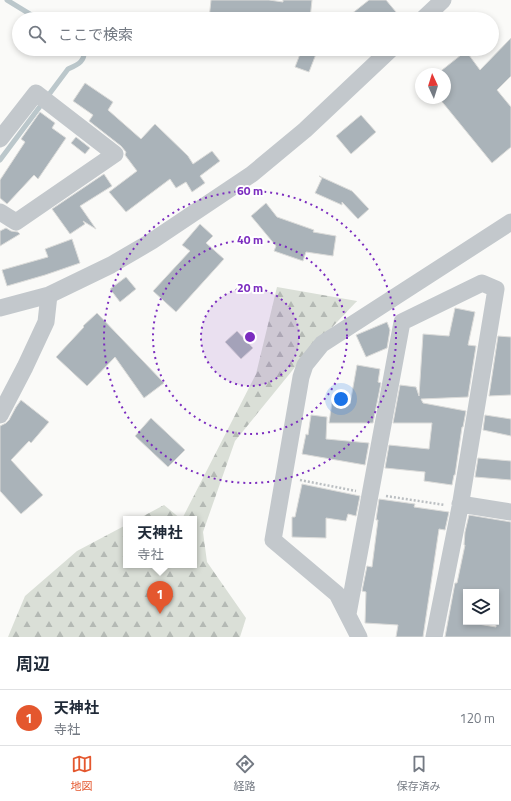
<!DOCTYPE html>
<html lang="ja">
<head>
<meta charset="utf-8">
<style>
  :root { --surface:#fff; --page:#f2f2f3; --text:#1f2937; --muted:#747a83; --line:#e0e1e3; --accent:#e4572e }
  body { margin:0; font-family:"Titillium Web","Noto Sans JP",sans-serif; background:var(--page); color:var(--text) }
  .controls { position:absolute; right:12px; bottom:12px; display:grid; overflow:hidden; border-radius:0px; box-shadow:0 2px 6px #0003 }
  .controls button { width:36px; height:36px; display:grid; place-items:center; padding:0; border:0; border-bottom:1px solid var(--line); background:var(--surface); color:var(--text); font:20px sans-serif }
  .compass { position:absolute; left:415px; top:68px; width:36px; height:36px; border-radius:50%; background:var(--surface); box-shadow:0 2px 6px #0003; rotate:356deg }
  .you { position:absolute; left:341px; top:399px; width:14px; height:14px; margin:-10px; border:3px solid #fff; border-radius:50%; background:#1a73e8; box-shadow:0 0 0 6px #1a73e833 }
  .badge { display:grid; place-items:center; width:26px; height:26px; border-radius:50%; background:var(--accent); color:#fff; font-size:13px; font-weight:700 }
  .pin { position:absolute; translate:-50% -33px; filter:drop-shadow(0 1px 2px #0008) }
  .pin::after { content:''; position:absolute; top:21px; width:14px; height:12px; background:inherit; clip-path:polygon(0 0,100% 0,50% 100%) }
  .popup { position:absolute; left:123px; top:516px; width:74px; height:52px; box-sizing:border-box; display:grid; place-content:center; border-radius:0px; background:var(--surface); filter:drop-shadow(0 1px 3px #0005); font-size:13px; white-space:nowrap; color:var(--muted) }
  .popup b { font-size:15px; color:var(--text) }
  .popup::after { content:''; position:absolute; left:50%; top:100%; margin-left:-8px; border:8px solid transparent; border-top-color:var(--surface) }
  .list { margin:0; padding:0; list-style:none }
  h2 { display:flex; justify-content:space-between; align-items:center; height:52px; margin:0; padding:0 16px; font-size:17px }
  h2 small { font-size:13px; font-weight:400; color:var(--muted) }
  .list li { display:grid; grid-template-columns:26px 1fr auto; gap:12px; align-items:center; box-sizing:border-box; height:56px; padding:0 16px; border-top:1px solid var(--line) }
  .list b { display:block; font-size:15px; white-space:nowrap }
  .list p { margin:0; font-size:13px; white-space:nowrap; color:var(--muted) }
  .list em { font-size:13px; font-style:normal; color:var(--muted) }
  .icon { flex:none; width:22px; height:22px; fill:none; stroke:currentColor; stroke-width:2; stroke-linecap:round; stroke-linejoin:round }
  .map { position:relative; flex:none; width:511px; height:637px; overflow:hidden }
  .search { position:absolute; background:var(--surface); box-shadow:0 2px 6px #0003; left:12px; right:12px; top:12px; height:44px; display:flex; align-items:center; gap:10px; box-sizing:border-box; padding:0 14px; border-radius:22px; color:var(--muted); font-size:15px }
  .sheet { height:108px; background:var(--surface) }
  nav { display:flex; justify-content:space-around; align-items:center; box-sizing:border-box; height:56px; border-top:1px solid var(--line); background:var(--surface); font-size:11px; color:var(--muted) }
  nav a { display:grid; justify-items:center; gap:2px }
  nav .on { color:var(--accent) }
  .map>svg:first-child { display:block }
</style>
</head>
<body>
<div class="map">
<svg width="511" height="637" viewBox="0 0 511 637">
  <defs>
    <pattern id="forest-firs" width="22" height="20" patternUnits="userSpaceOnUse"><rect width="22" height="20" fill="#dadfd7"/><path d="M5 1l3.5 6h-7zM16 11l3.5 6h-7z" fill="#b4b9b4"/></pattern>
  </defs>
  <rect width="100%" height="100%" fill="#fafaf8"/>
  <!-- forest -->
  <path fill="url(#forest-firs)" d="M277,287L357,301L300,361L235,441L203,532L207,562L246,618L240,637H8L25,596L77,551L126,525V565H194V519H182L256,374Z
    M164,505L181,519H138Z"/>
  <g fill="none" stroke-linecap="round" stroke-linejoin="round">
    <!-- stream -->
    <path stroke="#bbc7cb" stroke-width="5" d="M7,0L38,19
      M0,160L68,69C77,65 87,61 83,49"/>
  </g>
  <!-- building -->
  <path fill="#aab3b9" stroke="#dcdcda" fill-rule="evenodd" d="M211,0H269L283,2V0H312L310,19H279L251,15V19H209Z
    M369,0H386L396,12L387,19H345Z
    M511,38V76L497,90L511,107V147L492,163L439,98H445V74H437L466,51L480,70Z
    M302,49L316,54L309,72L295,67Z
    M85,83L113,102L108,110L141,139L155,124L188,156L193,164L212,151L220,161L200,176L205,183L192,192L186,182L176,188L170,179L126,212L109,192L137,171L125,155L126,152L121,146L89,121L93,115L73,101Z
    M40,112L55,123L52,128L66,138L38,179L34,175L7,204L0,198V180L25,142L21,139Z
    M361,115L376,132L351,154L336,136Z
    M76,137L90,148L85,154L71,143Z
    M104,174L112,186L80,206L96,229L83,221L85,224L70,234L52,209Z
    M319,176L352,191L369,209L358,219L342,202V205L315,193L322,178Z
    M266,203L277,217L314,230L313,232L336,236L333,256L306,252L303,261L274,251L276,246L251,216Z
    M200,224L213,236L206,243L224,259L176,312L153,291L190,251L182,245Z
    M6,228L11,231L18,232L20,234L0,246V231Z
    M72,239L80,263L45,275L7,286L2,270L48,257L45,249Z
    M126,277L136,289L120,302L110,289Z
    M455,308L475,312L468,345L476,346L468,397L421,399L423,403L466,411L463,427H462L455,475H454L452,485L424,481L425,472L385,468L389,445L429,449L432,423H393L400,385L416,387L419,396L423,334L449,336Z
    M97,313L164,383L144,398L115,357L87,386L56,357L84,327L83,326Z
    M387,322L390,330L387,348L366,357L356,335Z
    M237,331L253,348L241,359L225,342Z
    M498,336L511,337V395L489,396Z
    M357,365L380,369L378,382L381,383L373,423H329L332,402L350,404Z
    M21,400L49,422L31,443L29,441L11,460L43,495L21,514L0,491V426L6,423L9,420L16,407Z
    M311,415L327,417L326,439L369,443L365,465L302,454L306,434L308,435Z
    M485,415L511,419V436L483,430Z
    M151,418L185,450L168,467L135,436Z
    M478,458L511,461V480L475,477Z
    M302,484L360,496L356,516L348,514L346,521L326,518V538L292,537V517H295Z
    M379,499L415,504L414,507L449,512L445,530L439,529L423,637H396L398,625L365,623L366,592L362,591L367,566L372,567L378,520H376Z
    M469,515L511,522V637H445L455,583H457L465,545H464L465,532ZM466,592H496V627L466,622Z"/>
  <g fill="none" stroke-linecap="round" stroke-linejoin="round">
    <!-- path -->
    <path stroke="#bbbfc2" stroke-width="2.5" stroke-dasharray="2 2" stroke-linecap="butt" d="M300,480L356,491
      M386,496L445,505"/>
    <!-- minor -->
    <path stroke="#c3c8cc" stroke-width="17" d="M423,19L443,0
      M0,139L36,93L115,154L16,222L0,212
      M0,308L49,295L111,265L152,241L252,174L305,130L391,49
      M0,415L25,367L46,322L49,295
      M460,504L511,512
      M348,614L402,322L482,283L496,289L460,507L434,637
      M359,637L337,594L273,540L301,377L305,365L322,344L511,222"/>
  </g>
  <!-- distance rings -->
  <circle cx="250" cy="337" r="49" fill="#7b2cbf" fill-opacity=".12"/>
  <g fill="none" stroke="#7b2cbf" stroke-width="2" stroke-dasharray="2 4">
    <circle cx="250" cy="337" r="49"/>
    <circle cx="250" cy="337" r="97"/>
    <circle cx="250" cy="337" r="146"/>
  </g>
  <circle cx="250" cy="337" r="6" fill="#7b2cbf" stroke="#fff" stroke-width="2"/>
  <g font-size="12" text-anchor="middle" font-weight="bold" fill="#7b2cbf" stroke="#fff" stroke-width="4" stroke-linejoin="round" paint-order="stroke">
    <text x="250" y="195">60 m</text>
    <text x="250" y="244">40 m</text>
    <text x="250" y="292">20 m</text>
  </g>
</svg>
<div class="controls">
<button><svg class="icon" aria-label="layers" viewBox="0 0 24 24"><path d="M12 4l9 5-9 5-9-5zM3 14l9 5 9-5"/></svg></button>
</div>
<svg class="compass" viewBox="-18 -18 36 36"><path d="M0-13l5 13h-10z" fill="#e53935"/><path d="M0 13l5-13h-10z" fill="#747a83"/></svg>
<div class="you"></div>
<div class="pin badge" style="left:160px;top:614px">1</div>
<div class="popup"><b>天神社</b>寺社</div>
<div class="search"><svg class="icon" aria-label="search" viewBox="0 0 24 24"><circle cx="10" cy="10" r="6"/><path d="M15 15l6 6"/></svg>ここで検索</div>
</div>
<section class="sheet">
<h2>周辺<small></small></h2>
<ul class="list">
<li><span class="badge">1</span><div><b>天神社</b><p>寺社</p></div><em>120 m</em></li>
</ul>
</section>
<nav>
<a class="on"><svg class="icon" aria-label="map" viewBox="0 0 24 24"><path d="M3 6l6-2 6 2 6-2v14l-6 2-6-2-6 2zM9 4v14M15 6v14"/></svg>地図</a>
<a><svg class="icon" aria-label="directions" viewBox="0 0 24 24"><path d="M12 3l9 9-9 9-9-9zM9 14v-3h6M13 9l2 2-2 2"/></svg>経路</a>
<a><svg class="icon" aria-label="saved" viewBox="0 0 24 24"><path d="M7 4h10v16l-5-4-5 4z"/></svg>保存済み</a>
</nav>
</body>
</html>
